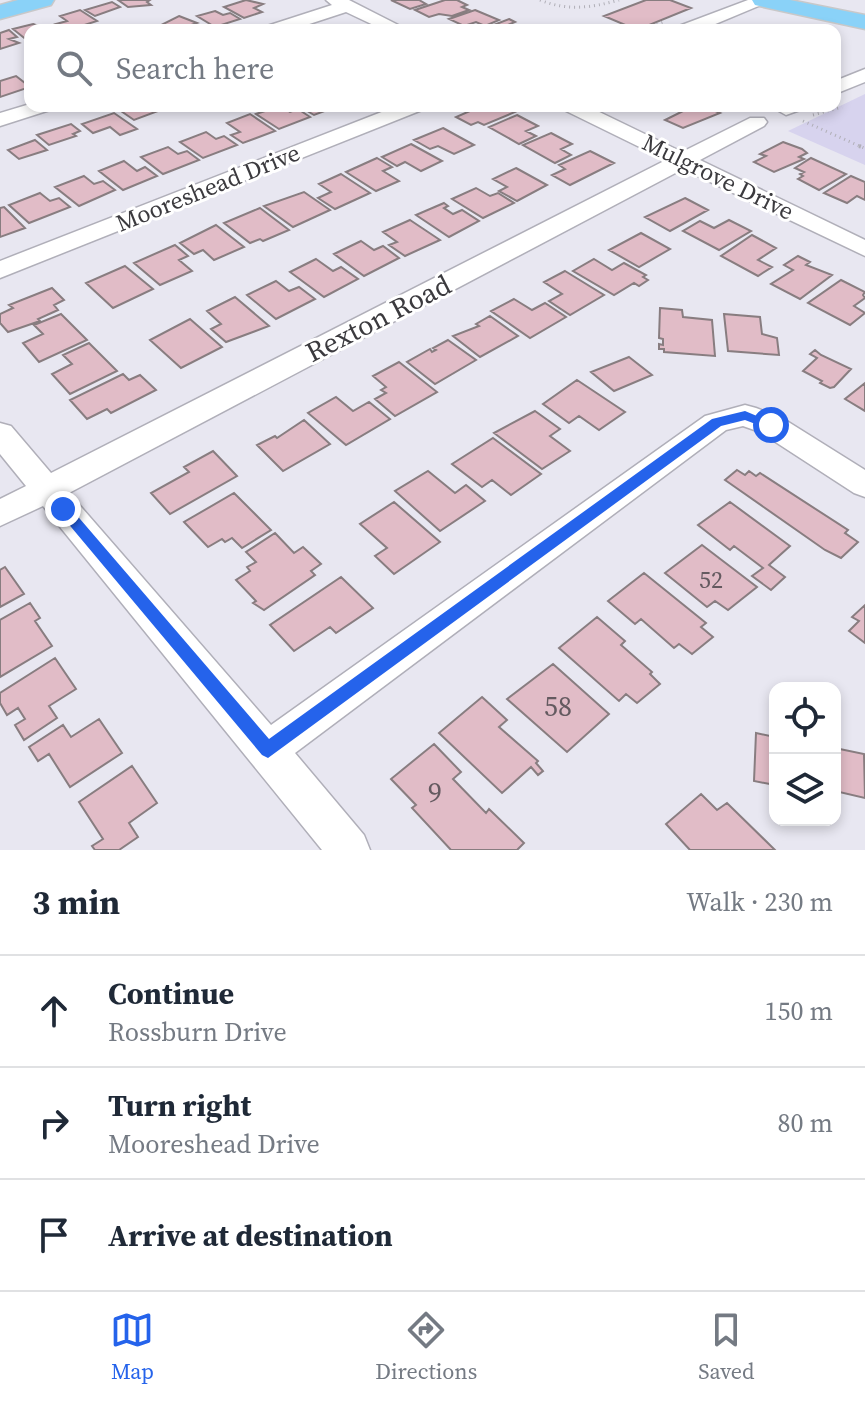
<!DOCTYPE html>
<html lang="en">
<head>
<meta charset="utf-8">
<style>
  :root { --surface:#fff; --page:#f2f2f3; --text:#1f2937; --muted:#747a83; --line:#e0e1e3; --accent:#2563eb }
  body { margin:0; font-family:"Source Serif 4",serif; background:var(--page); color:var(--text) }
  .controls { position:absolute; right:24px; bottom:24px; display:grid; overflow:hidden; border-radius:16px; box-shadow:0 4px 12px #0003 }
  .controls button { width:72px; height:72px; display:grid; place-items:center; padding:0; border:0; border-bottom:2px solid var(--line); background:var(--surface); color:var(--text); font:40px sans-serif }
  .stop { position:absolute; width:24px; height:24px; margin:-18px; border:6px solid #2563eb; border-radius:50%; background:#fff }
  .stop.end { background:#2563eb; border-color:#fff; box-shadow:0 2px 8px #0008 }
  .list { margin:0; padding:0; list-style:none }
  h2 { display:flex; justify-content:space-between; align-items:center; height:104px; margin:0; padding:0 32px; font-size:34px }
  h2 small { font-size:26px; font-weight:400; color:var(--muted) }
  .list li { display:grid; grid-template-columns:52px 1fr auto; gap:24px; align-items:center; box-sizing:border-box; height:112px; padding:0 32px; border-top:2px solid var(--line) }
  .list b { display:block; font-size:30px; white-space:nowrap }
  .list p { margin:0; font-size:26px; white-space:nowrap; color:var(--muted) }
  .list em { font-size:26px; font-style:normal; color:var(--muted) }
  .icon { flex:none; width:44px; height:44px; fill:none; stroke:currentColor; stroke-width:2; stroke-linecap:round; stroke-linejoin:round }
  .map { position:relative; flex:none; width:865px; height:850px; overflow:hidden }
  .search { position:absolute; background:var(--surface); box-shadow:0 4px 12px #0003; left:24px; right:24px; top:24px; height:88px; display:flex; align-items:center; gap:20px; box-sizing:border-box; padding:0 28px; border-radius:16px; color:var(--muted); font-size:30px }
  .sheet { height:440px; background:var(--surface) }
  nav { display:flex; justify-content:space-around; align-items:center; box-sizing:border-box; height:112px; border-top:2px solid var(--line); background:var(--surface); font-size:22px; color:var(--muted) }
  nav a { display:grid; justify-items:center; gap:4px }
  nav .on { color:var(--accent) }
  .map>svg:first-child { display:block }
</style>
</head>
<body>
<div class="map">
<svg width="865" height="850" viewBox="0 0 865 850">
  <rect width="100%" height="100%" fill="#e8e7f1"/>
  <!-- green -->
  <path fill="#d7d3ee" d="M865,94V165L788,131Z"/>
  <!-- building -->
  <path fill="#e1bcc7" stroke="#887d80" stroke-width="2" d="M118,0H150L147,2L151,5L128,7Z
    M246,0L263,4L254,8L262,12L244,18L224,7Z
    M391,0H419L426,4L410,9Z
    M445,0H457L467,5L462,7L469,10L452,16L439,14L429,17L415,10Z
    M646,0H670L691,8L637,30L604,16Z
    M112,2L120,7L95,16L85,10Z
    M80,10L97,21L69,30L56,24L67,21L60,16Z
    M475,10L499,20L485,26L476,22L464,26L449,19Z
    M215,11L223,15L230,13L240,19L215,27L197,16Z
    M179,16L197,23L188,26L194,30H165L159,26Z
    M509,19L515,22L510,24L523,30L492,29L496,28L491,26Z
    M33,24L44,28L53,25L59,30H30L28,41L13,29Z
    M9,30L17,37L9,39L19,43L0,49V33Z
    M16,76L30,87L0,97V81Z
    M134,106H163L166,108L134,120L121,111Z
    M280,106L290,112L298,109L310,117L279,129L256,114Z
    M299,106H338L314,115Z
    M490,106H503L515,112L484,125L478,122L471,125L456,117L479,107Z
    M693,106H704L720,113L683,128L665,120Z
    M114,113L137,129L120,135L110,127L93,133L82,124Z
    M250,114L275,131L243,143L231,135L240,132L227,123Z
    M517,115L538,126L526,131L536,136L519,144L489,127Z
    M71,124L80,131L73,134L76,136L49,145L37,135Z
    M443,128L474,145L454,154L438,146L430,149L414,140Z
    M206,132L216,139L224,136L237,145L203,158L180,142Z
    M551,133L572,144L561,149L571,155L555,163L523,145Z
    M35,140L47,150L19,159L8,150Z
    M783,142L802,149L807,153L799,157L804,159L774,172L754,162L766,156L760,154Z
    M411,144L442,161L421,171L405,162L397,166L382,157Z
    M168,147L178,154L187,151L199,160L163,174L141,157Z
    M590,151L614,163L570,185L552,175L565,169L559,165Z
    M377,158L392,167L383,171L399,181L376,191L346,172Z
    M811,158L846,174L819,190L798,179L803,176L800,174L804,172L795,168Z
    M124,161L137,171L145,167L157,176L123,190L99,171Z
    M516,168L547,185L517,201L499,191L507,187L493,179Z
    M341,174L370,193L335,209L318,198L331,192L319,184Z
    M84,176L94,184L103,181L115,190L79,206L55,187Z
    M851,176L865,182V200L857,196L847,203L824,193Z
    M476,188L490,196L498,193L514,203L483,218L452,199Z
    M304,192L330,210L293,227L264,206Z
    M40,193L50,201L59,198L70,207L29,223L9,205Z
    M685,198L708,210L670,231L645,217Z
    M444,203L448,206L444,208L453,214L462,210L479,221L449,237L416,215Z
    M4,207L25,228L0,237V208Z
    M260,208L289,230L263,241L260,239L250,243L224,223Z
    M410,220L440,240L405,256L389,245L397,242L383,232Z
    M729,220L751,231L719,250L683,231L700,221L714,228Z
    M216,225L244,247L214,260L203,250L194,254L180,243Z
    M641,233L670,249L639,267L609,250Z
    M752,235L776,248L758,260L772,267L758,276L721,256Z
    M361,241L374,250L383,246L399,258L364,276L334,254Z
    M175,245L188,256L179,260L192,271L160,285L134,263Z
    M798,256L810,262L806,265L832,275L800,299L771,284L793,270L784,265Z
    M316,259L333,271L341,267L358,279L324,297L290,272Z
    M594,259L612,270L624,263L646,275L643,277L648,280L639,286L634,283L614,295L573,271Z
    M125,266L153,289L113,308L86,283Z
    M565,271L604,295L570,315L549,301L562,294L544,282Z
    M841,280L865,292L863,295L865,298L854,306L865,313L850,325L808,303Z
    M276,281L289,291L299,287L315,299L276,319L247,295Z
    M52,288L64,300L54,305L58,310L38,319L40,321L8,332L0,323V314L13,308L9,305Z
    M235,297L269,326L226,342L211,329L221,324L207,311Z
    M514,299L532,310L545,303L566,317L530,338L491,311Z
    M660,308L682,310L683,317L712,320L715,356L664,352V349H659V344L663,345V339L659,338Z
    M61,314L87,340L39,362L23,343L43,334L34,325Z
    M724,314L760,317L762,334L777,338L779,355L728,351Z
    M490,316L518,336L480,357L453,336L479,326L476,324Z
    M190,319L222,347L181,368L150,340Z
    M448,340L476,360L435,384L407,362L430,349L432,352L436,350L433,348Z
    M89,343L117,371L70,394L52,374L72,364L63,355Z
    M815,350L821,355L851,369L834,387L830,388L820,383L822,381L803,371L817,358L810,354Z
    M629,357L652,375L614,391L591,372Z
    M399,362L437,392L395,416L375,399L386,393L381,390L386,387L373,376Z
    M123,374L129,380L140,375L156,390L111,413L107,409L87,419L70,400Z
    M577,380L625,412L599,430L579,416L569,423L543,404Z
    M865,383V411L845,399Z
    M336,397L353,411L369,402L390,419L346,445L308,413Z
    M535,411L560,429L550,436L570,451L542,469L494,433Z
    M304,420L330,444L283,471L257,445L275,436L277,438Z
    M493,438L541,474L511,495L492,480L482,487L452,464Z
    M213,451L237,476L170,514L151,493L189,472L184,467Z
    M737,470L745,475L749,471L756,476L760,473L848,530L845,533L858,542L841,558L825,550L725,480Z
    M428,471L455,493L466,485L485,501L440,531L395,491Z
    M234,493L271,530L242,548L232,538L225,542L222,539L208,547L184,522Z
    M394,502L440,542L394,574L375,556L387,548L360,524Z
    M730,502L790,546L769,565L785,577L771,590L752,576L763,568L734,546L730,550L698,525Z
    M275,533L294,553L303,547L321,564L311,571L315,575L264,610L253,603L256,601L236,580L250,571L247,567L256,562L246,552Z
    M702,545L757,587L728,610L715,601L707,607L665,573Z
    M5,567L24,594L0,607V570Z
    M644,573L706,623L701,627L713,637L692,654L679,644L674,648L641,619L635,624L608,601Z
    M341,577L373,608L336,633L330,627L294,651L270,625Z
    M30,603L40,618L35,621L52,646L0,677V620Z
    M865,605V643L849,631L859,621L852,617Z
    M597,617L625,641L621,645L652,672L650,674L660,684L637,703L626,694L619,701L559,648Z
    M55,658L76,689L49,706L57,718L24,740L15,725L25,719L18,708L7,715L0,703V693Z
    M553,664L609,714L567,752L507,699Z
    M482,697L507,720L499,727L538,761L536,763L543,771L538,775L531,767L502,793L439,733Z
    M99,719L122,753L70,787L49,754L38,761L29,747L63,725L71,737Z
    M756,733L775,737V785L754,781Z
    M434,744L461,772L453,779L486,813L489,809L524,843L517,850H451L412,808L416,805L391,779Z
    M835,748L864,754L865,798L835,791Z
    M132,766L157,803L129,823L138,837L119,850H95L92,846L103,839L79,802Z
    M701,794L717,810L727,803L775,850H690L666,824Z"/>
  <g fill="none" stroke-linecap="round" stroke-linejoin="round">
    <!-- minor casing -->
    <g stroke="#b0afb9" stroke-width="3">
      <path id="minor" d="M326,0H349L408,30H384L346,12L291,30H264L267,26L332,5Z
        M748,0H773L701,30H676L679,26Z
        M865,69V82L835,94V81Z
        M30,104V106H53L50,110L0,126V113Z
        M397,106H425L422,110L0,278V261Z
        M561,106H587L682,152L750,118H764L767,122L764,126L700,160L865,240V256L683,169L69,493L271,725L705,416L745,405L756,408L782,418L865,470V497L854,493L760,432L743,426L726,430L295,753L364,835L370,850H322L43,506L0,526V499L26,486L0,454V423L11,426L51,473L666,160L564,110Z
        M770,106H803L800,110L786,115Z"/>
    </g>
    <!-- major casing -->
    <g stroke="#c8c8c9" stroke-width="3">
      <path id="major" d="M18,0H54L51,5L0,19V5Z
        M752,0H790L865,15V29L768,8L755,5Z"/>
    </g>
    <!-- path-far1 -->
    <path stroke="#b0afb7" stroke-width="3" stroke-dasharray="1 4" stroke-linecap="butt" d="M540,0C567,11 591,8 619,0
      M652,26L666,21
      M813,115L842,107
      M803,121L864,148"/>
    <!-- path -->
    <path stroke="#b0afb7" stroke-width="4" stroke-dasharray="2 5" stroke-linecap="butt" d="M859,146L865,148"/>
    <!-- minor -->
    <use href="#minor" fill="#fff" fill-rule="evenodd"/>
    <!-- major -->
    <use href="#major" fill="#8ad2f8" fill-rule="evenodd"/>
  </g>
  <!-- route -->
  <path fill="#2563eb" d="M745,411L778,425L771,430L745,420L721,426L268,758L262,755L56,509L58,505H68L269,739L712,419Z"/>
  <g text-anchor="middle" stroke-width="6" stroke-linejoin="round" paint-order="stroke">
    <!-- far-street labels -->
    <g font-size="24" fill="#3b3a3e" stroke="#fff">
      <text transform="translate(718 177) rotate(26)" y="8">Mulgrove Drive</text>
      <text transform="translate(208 188) rotate(-22)" y="8">Mooreshead Drive</text>
    </g>
    <!-- number labels -->
    <g font-size="24" fill="#645a60">
      <text x="711" y="588">52</text>
    </g>
    <!-- street labels -->
    <g font-size="28" fill="#3b3a3e" stroke="#fff">
      <text transform="translate(378 318) rotate(-27)" y="10">Rexton Road</text>
    </g>
    <!-- near-number labels -->
    <g font-size="28" fill="#645a60">
      <text x="558" y="716">58</text>
      <text x="435" y="802">9</text>
    </g>
  </g>
</svg>
<div class="controls">
<button><svg class="icon" aria-label="locate" viewBox="0 0 24 24"><circle cx="12" cy="12" r="6"/><path d="M12 2v4M12 18v4M2 12h4M18 12h4"/></svg></button>
<button><svg class="icon" aria-label="layers" viewBox="0 0 24 24"><path d="M12 4l9 5-9 5-9-5zM3 14l9 5 9-5"/></svg></button>
</div>
<div class="stop" style="left:771px;top:425px"></div>
<div class="stop end" style="left:63px;top:509px"></div>
<div class="search"><svg class="icon" aria-label="search" viewBox="0 0 24 24"><circle cx="10" cy="10" r="6"/><path d="M15 15l6 6"/></svg>Search here</div>
</div>
<section class="sheet">
<h2>3 min<small>Walk · 230 m</small></h2>
<ul class="list">
<li><svg class="icon" aria-label="ahead" viewBox="0 0 24 24"><path d="M12 20V5M6 11l6-6 6 6"/></svg><div><b>Continue</b><p>Rossburn Drive</p></div><em>150 m</em></li>
<li><svg class="icon" aria-label="right" viewBox="0 0 24 24"><path d="M7 20v-9h11M14 6l5 5-5 5"/></svg><div><b>Turn right</b><p>Mooreshead Drive</p></div><em>80 m</em></li>
<li><svg class="icon" aria-label="arrive" viewBox="0 0 24 24"><path d="M6 21V4h12l-3 4 3 4H6"/></svg><div><b>Arrive at destination</b></div></li>
</ul>
</section>
<nav>
<a class="on"><svg class="icon" aria-label="map" viewBox="0 0 24 24"><path d="M3 6l6-2 6 2 6-2v14l-6 2-6-2-6 2zM9 4v14M15 6v14"/></svg>Map</a>
<a><svg class="icon" aria-label="directions" viewBox="0 0 24 24"><path d="M12 3l9 9-9 9-9-9zM9 14v-3h6M13 9l2 2-2 2"/></svg>Directions</a>
<a><svg class="icon" aria-label="saved" viewBox="0 0 24 24"><path d="M7 4h10v16l-5-4-5 4z"/></svg>Saved</a>
</nav>
</body>
</html>
